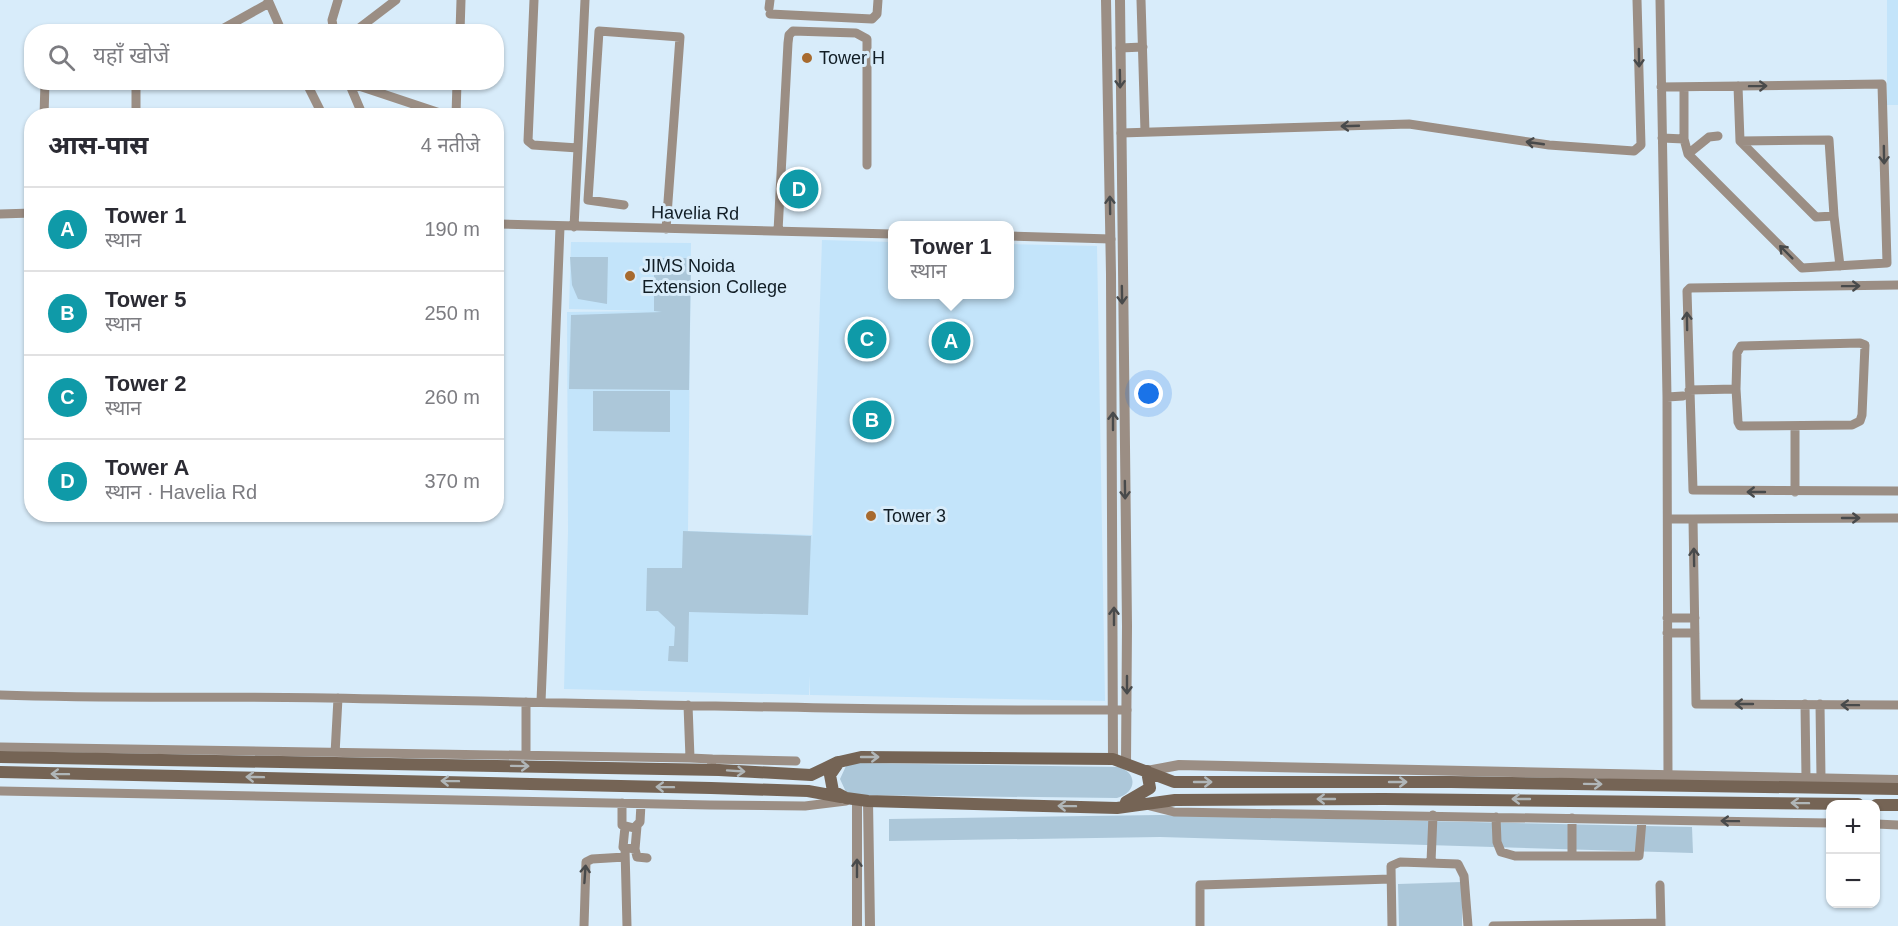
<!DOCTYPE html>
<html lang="hi">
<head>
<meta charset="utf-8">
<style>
  :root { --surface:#fff; --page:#f2f2f3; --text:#2b2b33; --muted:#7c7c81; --line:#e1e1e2; --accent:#b45309 }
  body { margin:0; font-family:Arial,"Noto Sans Devanagari",sans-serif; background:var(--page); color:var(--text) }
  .controls { position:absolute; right:18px; bottom:18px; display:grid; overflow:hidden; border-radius:12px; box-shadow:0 2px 4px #0004 }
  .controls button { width:54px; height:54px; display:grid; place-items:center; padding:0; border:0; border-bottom:2px solid var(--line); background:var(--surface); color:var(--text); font:30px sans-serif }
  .you { position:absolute; left:1149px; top:394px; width:21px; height:21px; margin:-15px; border:4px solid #fff; border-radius:50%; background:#1a73e8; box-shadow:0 0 0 9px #1a73e833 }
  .badge { display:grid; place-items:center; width:39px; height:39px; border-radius:50%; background:var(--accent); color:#fff; font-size:20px; font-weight:700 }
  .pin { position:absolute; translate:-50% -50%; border:3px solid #fff; box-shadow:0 2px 6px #0006 }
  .popup { position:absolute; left:888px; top:221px; width:126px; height:78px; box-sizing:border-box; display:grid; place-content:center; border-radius:12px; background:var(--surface); filter:drop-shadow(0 2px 4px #0005); font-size:20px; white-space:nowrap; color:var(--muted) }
  .popup b { font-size:22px; color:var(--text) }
  .popup::after { content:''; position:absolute; left:50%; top:100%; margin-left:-12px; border:12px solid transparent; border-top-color:var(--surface) }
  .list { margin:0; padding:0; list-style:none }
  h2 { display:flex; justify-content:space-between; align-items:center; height:78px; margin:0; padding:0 24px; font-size:26px }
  h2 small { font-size:20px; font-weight:400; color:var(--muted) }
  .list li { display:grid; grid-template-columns:39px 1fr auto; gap:18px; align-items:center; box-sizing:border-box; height:84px; padding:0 24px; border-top:2px solid var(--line) }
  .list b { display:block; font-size:22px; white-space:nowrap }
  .list p { margin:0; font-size:20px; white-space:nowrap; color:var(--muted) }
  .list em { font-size:20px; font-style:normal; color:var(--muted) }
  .icon { flex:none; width:33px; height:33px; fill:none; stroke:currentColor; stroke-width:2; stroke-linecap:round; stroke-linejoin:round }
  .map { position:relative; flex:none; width:1898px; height:926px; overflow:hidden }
  .search { position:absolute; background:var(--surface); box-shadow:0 2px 4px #0004; left:24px; top:24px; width:480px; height:66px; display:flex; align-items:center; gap:15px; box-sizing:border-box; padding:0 21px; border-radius:24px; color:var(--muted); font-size:22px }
  .panel { position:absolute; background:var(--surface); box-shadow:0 2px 4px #0004; left:24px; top:108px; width:480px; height:414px; border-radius:24px }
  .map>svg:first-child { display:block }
</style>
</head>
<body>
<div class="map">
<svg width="1898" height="926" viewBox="0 0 1898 926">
  <rect width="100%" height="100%" fill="#d8ecfa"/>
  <!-- built -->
  <path fill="#c3e4fa" d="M1887,0H1898V105H1887Z
    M822,240L892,242V294H1010V244L1097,246L1105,701L810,695V676L809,695L564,689L568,531L567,312L650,311L569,309L571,242L691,243L688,531L812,535V546Z"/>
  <!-- green -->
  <path fill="#acc7d9" d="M570,257H608L607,304L578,299L572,285Z
    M654,258H691L689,390L569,389L571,315L662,312L654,311Z
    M593,391H670V432L593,431Z
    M683,531L811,536L808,615L689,612L688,662L668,661L669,646H674L675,627L658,611H646L647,568H682Z
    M853,763L1118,767C1138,772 1137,793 1117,798L853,795L846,792L840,779L846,766Z
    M1159,815L1692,827L1693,853L1160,837L889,841V819Z
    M1462,882V926H1399L1398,884Z"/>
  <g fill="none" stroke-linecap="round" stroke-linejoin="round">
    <!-- minor -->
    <path stroke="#9b8e84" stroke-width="9" d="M268,0L282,32
      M534,0L528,141L533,145L578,148L574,227
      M1141,0L1145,132
      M1660,0L1667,397L1668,781
      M769,8L770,0
      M770,14L872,19L877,14L878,0
      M217,32L269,3
      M334,32L332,20L338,0
      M354,32L396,0
      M460,32L461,0
      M1120,48L1143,47
      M306,82L323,116
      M347,82L449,116
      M349,83L363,116
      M1738,86L1740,141L1816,217L1834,216L1840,266
      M1661,87L1882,84L1887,263L1802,268L1688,154L1684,139L1662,138
      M44,116L45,82
      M136,116V87
      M456,116L457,82
      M1121,133L1409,124L1549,145L1634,151L1641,145L1637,0
      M1684,139V87
      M1740,141L1829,140L1834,216
      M578,148L585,0
      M1688,154L1709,137L1718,136
      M624,205L588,200L599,31L680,37L666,229
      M0,214L32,213
      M496,224L892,234
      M778,231L788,43L789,35L793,31L856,33L867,39V165
      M1010,236L1111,239
      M1898,285L1690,288L1687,291L1693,490L1898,491
      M1689,390L1736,389L1737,353L1741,346L1860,343L1865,345L1862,415L1860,421L1852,425L1740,426L1738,422L1736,389
      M1667,397L1683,396
      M1795,426V492
      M1898,518L1693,519L1696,704L1898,705
      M1668,519H1693
      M1667,618H1695
      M1667,633H1695
      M0,695C110,699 219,696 328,698C595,703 861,711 1127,710
      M541,702L560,227
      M1805,704L1806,778
      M1820,704L1821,778
      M688,705L690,758
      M0,747L690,758L712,759L711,770
      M335,754L338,698
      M526,756V702
      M712,759L796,761
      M0,791L710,805L805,806L846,801
      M622,803V825L634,828L640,822L641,804
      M1150,806L1174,812L1830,823
      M1496,817L1497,842L1501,852L1515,856H1639L1642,820
      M1876,824L1898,825
      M625,827L623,847L635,849L637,826
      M625,849L627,926
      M635,849L637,857L647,858
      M1572,855V818
      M1431,862L1433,815
      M1660,885L1661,926
      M584,926L586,862L592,859L625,857
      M1200,926V885L1391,879
      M1392,926L1391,866L1400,862L1458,864L1464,876L1468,926
      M1493,926L1661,923"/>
    <!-- tertiary -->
    <path stroke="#9b8e84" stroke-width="10" d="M1106,0L1111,274L1113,759
      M1120,0L1127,626L1126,763
      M1147,771L1179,765L1898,780
      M857,800V926
      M868,801L870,926"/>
    <!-- secondary -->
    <path stroke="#756455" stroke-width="12" d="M0,757L719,770L811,775L838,762
      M0,772L711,788L808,791L841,797
      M1126,802L1150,788L1147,771
      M1858,804L1384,799L1175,800L1117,808L868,801L846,798L833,791L830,775L839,762L861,757L1113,759L1174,782H1451L1898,789
      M1876,805H1898"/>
  </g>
  <!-- one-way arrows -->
  <defs><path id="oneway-shaft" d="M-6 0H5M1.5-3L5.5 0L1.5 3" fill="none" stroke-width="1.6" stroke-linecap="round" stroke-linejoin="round" transform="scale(1.5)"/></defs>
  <g stroke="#484a4b">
    <use href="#oneway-shaft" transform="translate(1639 58) rotate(89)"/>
    <use href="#oneway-shaft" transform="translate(1120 79) rotate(89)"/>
    <use href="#oneway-shaft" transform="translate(1758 86) rotate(-1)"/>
    <use href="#oneway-shaft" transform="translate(1350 126) rotate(178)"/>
    <use href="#oneway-shaft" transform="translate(1535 143) rotate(-172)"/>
    <use href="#oneway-shaft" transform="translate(1884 155) rotate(89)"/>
    <use href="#oneway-shaft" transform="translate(1110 205) rotate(-91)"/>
    <use href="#oneway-shaft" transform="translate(1786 252) rotate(-135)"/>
    <use href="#oneway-shaft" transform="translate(1851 286) rotate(-1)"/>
    <use href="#oneway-shaft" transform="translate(1122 295) rotate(89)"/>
    <use href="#oneway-shaft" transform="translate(1687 321) rotate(-91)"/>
    <use href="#oneway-shaft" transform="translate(1113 421) rotate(-90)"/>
    <use href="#oneway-shaft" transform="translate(1125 490) rotate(89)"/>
    <use href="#oneway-shaft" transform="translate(1756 492) rotate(180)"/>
    <use href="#oneway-shaft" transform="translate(1851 518)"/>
    <use href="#oneway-shaft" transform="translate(1694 557) rotate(-91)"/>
    <use href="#oneway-shaft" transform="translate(1114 616) rotate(-90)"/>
    <use href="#oneway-shaft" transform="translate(1127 685) rotate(90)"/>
    <use href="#oneway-shaft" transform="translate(1744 704) rotate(-180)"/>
    <use href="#oneway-shaft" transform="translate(1850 705) rotate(-179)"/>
    <use href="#oneway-shaft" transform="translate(1730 821) rotate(-179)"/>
    <use href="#oneway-shaft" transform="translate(857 868) rotate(-90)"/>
    <use href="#oneway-shaft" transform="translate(585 874) rotate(-86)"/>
  </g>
  <g stroke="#b0b6b8">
    <use href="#oneway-shaft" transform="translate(870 757)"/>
    <use href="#oneway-shaft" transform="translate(520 766) rotate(1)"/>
    <use href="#oneway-shaft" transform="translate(736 771) rotate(4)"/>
    <use href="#oneway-shaft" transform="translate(60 774) rotate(-179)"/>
    <use href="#oneway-shaft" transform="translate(255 777) rotate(-179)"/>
    <use href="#oneway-shaft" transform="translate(450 781) rotate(-179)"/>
    <use href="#oneway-shaft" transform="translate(1203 782)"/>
    <use href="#oneway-shaft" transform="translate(1398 782)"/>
    <use href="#oneway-shaft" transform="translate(1593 784) rotate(1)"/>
    <use href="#oneway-shaft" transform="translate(665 787) rotate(-179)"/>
    <use href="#oneway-shaft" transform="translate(1326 799) rotate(180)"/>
    <use href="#oneway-shaft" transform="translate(1521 799) rotate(-180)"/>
    <use href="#oneway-shaft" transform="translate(1800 803) rotate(-179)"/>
    <use href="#oneway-shaft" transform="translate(1067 806) rotate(-179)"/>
  </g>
  <!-- markers -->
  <g fill="#a76a2e" stroke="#d8ecfa" stroke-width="2">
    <circle cx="807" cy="58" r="6"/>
    <circle cx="630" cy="276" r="6"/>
    <circle cx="871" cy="516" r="6"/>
  </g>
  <g text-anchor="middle" stroke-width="6" stroke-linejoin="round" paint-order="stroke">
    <!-- poi labels -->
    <g font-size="18" fill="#111d25" stroke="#d8ecfa" text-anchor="start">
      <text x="819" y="64">Tower H</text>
      <text x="642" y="272">JIMS Noida<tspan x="642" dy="21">Extension College</tspan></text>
      <text x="883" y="522">Tower 3</text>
    </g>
    <!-- street labels -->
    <g font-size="18" fill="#111d25" stroke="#d8ecfa">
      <text transform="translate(695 213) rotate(1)" y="6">Havelia Rd</text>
    </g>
  </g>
</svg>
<div class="controls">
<button>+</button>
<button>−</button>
</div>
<div class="you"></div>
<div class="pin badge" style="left:951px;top:341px;background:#0f9aa8">A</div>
<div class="popup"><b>Tower 1</b>स्थान</div>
<div class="pin badge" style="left:872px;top:420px;background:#0f9aa8">B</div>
<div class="pin badge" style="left:867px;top:339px;background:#0f9aa8">C</div>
<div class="pin badge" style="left:799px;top:189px;background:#0f9aa8">D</div>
<div class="search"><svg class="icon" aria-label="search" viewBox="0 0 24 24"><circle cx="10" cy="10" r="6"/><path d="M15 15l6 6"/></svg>यहाँ खोजें</div>
<section class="panel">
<h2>आस-पास<small>4 नतीजे</small></h2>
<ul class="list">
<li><span class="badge" style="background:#0f9aa8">A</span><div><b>Tower 1</b><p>स्थान</p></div><em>190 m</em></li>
<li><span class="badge" style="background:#0f9aa8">B</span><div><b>Tower 5</b><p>स्थान</p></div><em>250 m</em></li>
<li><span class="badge" style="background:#0f9aa8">C</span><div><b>Tower 2</b><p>स्थान</p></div><em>260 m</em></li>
<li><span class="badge" style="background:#0f9aa8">D</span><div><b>Tower A</b><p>स्थान · Havelia Rd</p></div><em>370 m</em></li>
</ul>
</section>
</div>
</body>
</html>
